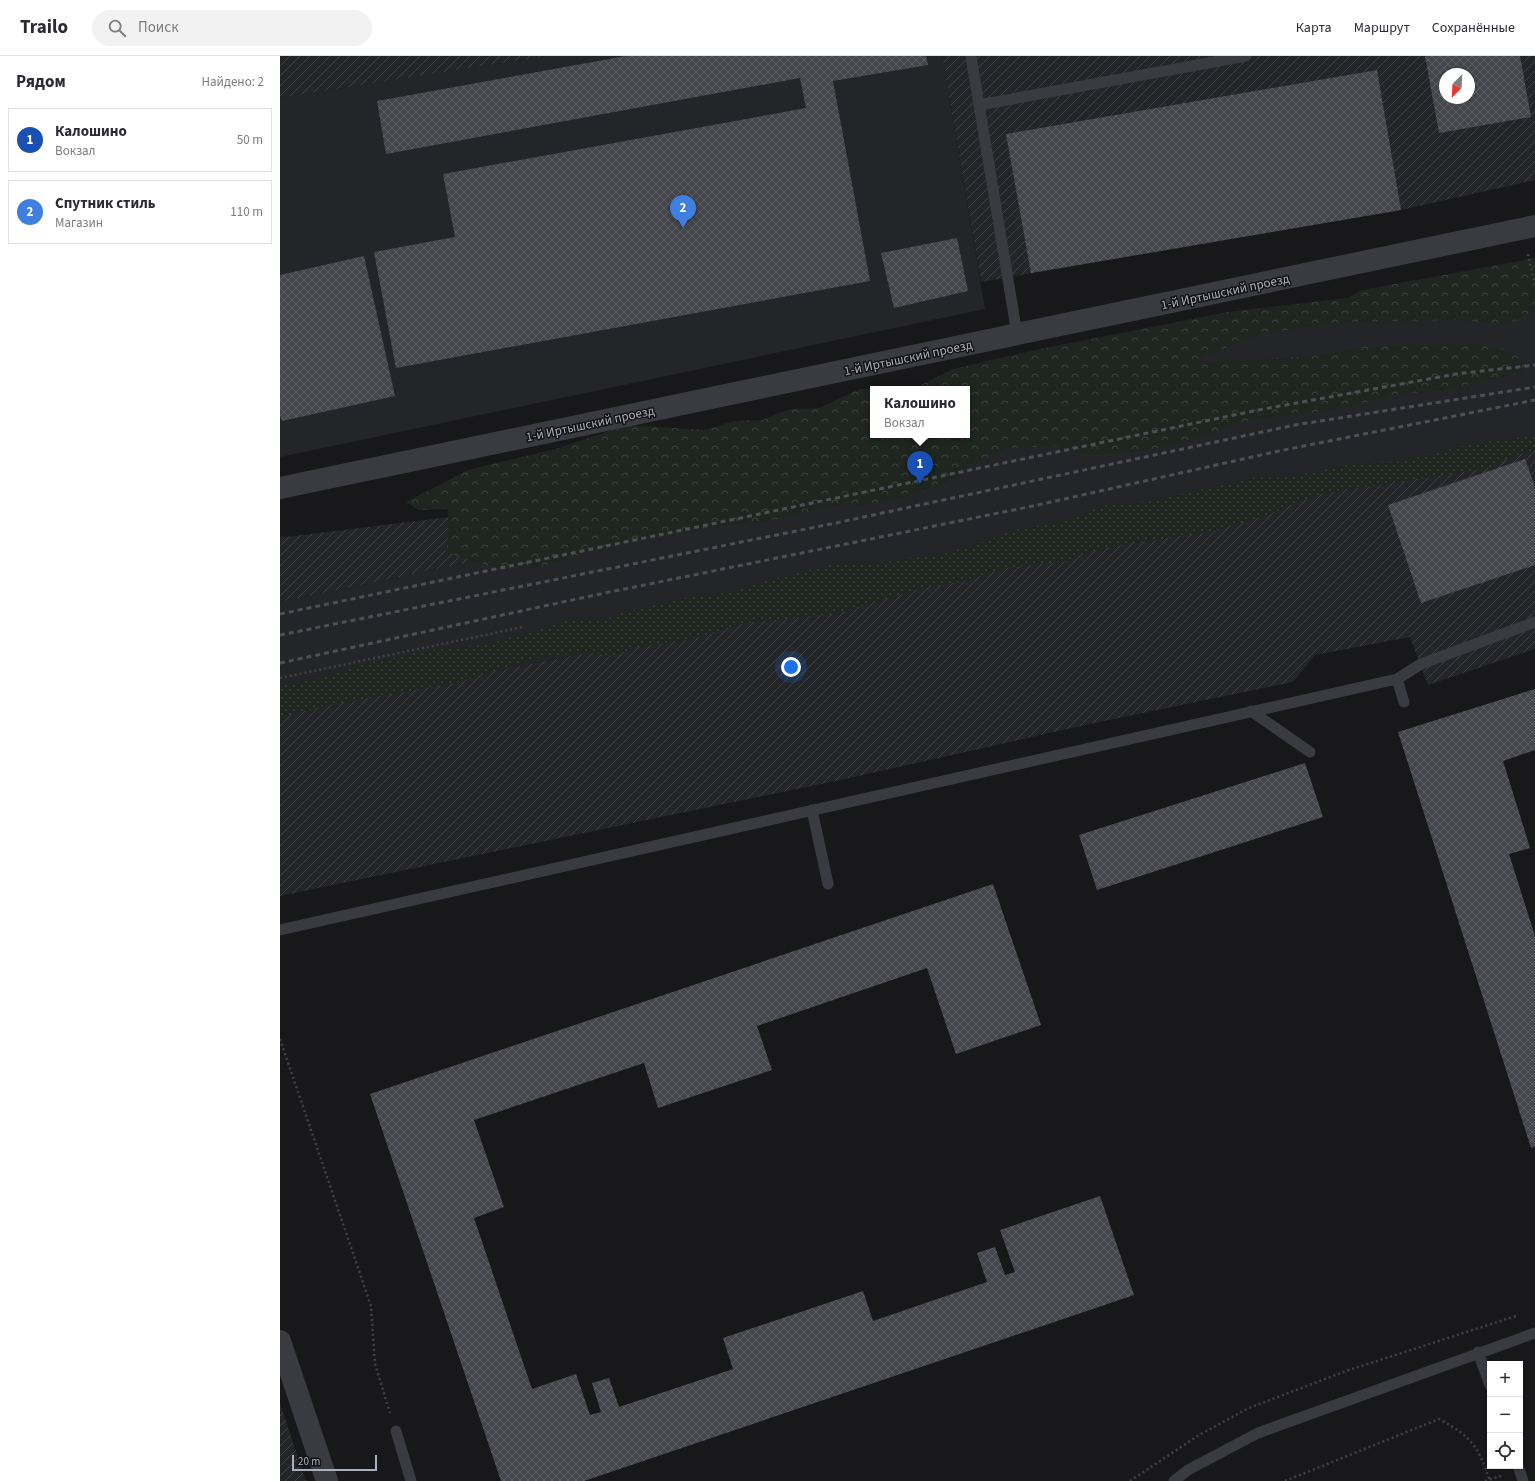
<!DOCTYPE html>
<html lang="ru">
<head>
<meta charset="utf-8">
<style>
  :root { --surface:#fff; --page:#f2f2f3; --text:#2b2b33; --muted:#7c7c81; --line:#e1e1e2; --accent:#866334 }
  body { margin:0; font-family:"Source Sans 3",sans-serif; background:var(--page); color:var(--text) }
  .controls { position:absolute; right:12px; bottom:12px; display:grid; overflow:hidden; border-radius:0px; box-shadow:0 1px 3px #0004 }
  .controls button { width:36px; height:36px; display:grid; place-items:center; padding:0; border:0; border-bottom:1px solid var(--line); background:var(--surface); color:var(--text); font:20px sans-serif }
  .compass { position:absolute; left:1159px; top:12px; width:36px; height:36px; border-radius:50%; background:var(--surface); box-shadow:0 1px 3px #0004; rotate:204deg }
  .scale { position:absolute; left:12px; bottom:10px; width:85px; box-sizing:border-box; padding-left:4px; border:2px solid #aab0bb; border-top:0; font-size:11px; line-height:14px; white-space:nowrap; color:#aab0bb; -webkit-text-stroke:3px #131316; paint-order:stroke }
  .you { position:absolute; left:511px; top:611px; width:14px; height:14px; margin:-10px; border:3px solid #fff; border-radius:50%; background:#1a73e8; box-shadow:0 0 0 6px #1a73e833 }
  .badge { display:grid; place-items:center; width:26px; height:26px; border-radius:50%; background:var(--accent); color:#fff; font-size:13px; font-weight:700 }
  .pin { position:absolute; translate:-50% -33px; filter:drop-shadow(0 1px 2px #0008) }
  .pin::after { content:''; position:absolute; top:21px; width:14px; height:12px; background:inherit; clip-path:polygon(0 0,100% 0,50% 100%) }
  .popup { position:absolute; left:590px; top:330px; width:100px; height:52px; box-sizing:border-box; display:grid; place-content:center; border-radius:0px; background:var(--surface); filter:drop-shadow(0 1px 3px #0005); font-size:13px; white-space:nowrap; color:var(--muted) }
  .popup b { font-size:15px; color:var(--text) }
  .popup::after { content:''; position:absolute; left:50%; top:100%; margin-left:-8px; border:8px solid transparent; border-top-color:var(--surface) }
  .list { margin:0; padding:0; list-style:none }
  h2 { display:flex; justify-content:space-between; align-items:center; height:52px; margin:0; padding:0 16px; font-size:17px }
  h2 small { font-size:13px; font-weight:400; color:var(--muted) }
  .list li { display:grid; grid-template-columns:26px 1fr auto; gap:12px; align-items:center; box-sizing:border-box; height:64px; margin:0 8px 8px; padding:0 8px; border:1px solid var(--line); border-radius:0px }
  .list b { display:block; font-size:15px; white-space:nowrap }
  .list p { margin:0; font-size:13px; white-space:nowrap; color:var(--muted) }
  .list em { font-size:13px; font-style:normal; color:var(--muted) }
  .icon { flex:none; width:22px; height:22px; fill:none; stroke:currentColor; stroke-width:2; stroke-linecap:round; stroke-linejoin:round }
  .map { position:relative; flex:none; width:1255px; height:1425px; overflow:hidden }
  header { display:flex; align-items:center; gap:24px; box-sizing:border-box; height:56px; padding:0 20px; background:var(--surface); border-bottom:1px solid var(--line) }
  header strong { font-size:19px }
  nav { display:flex; gap:22px; margin-inline-start:auto; font-size:14px }
  .search { width:280px; height:36px; background:var(--page); display:flex; align-items:center; gap:10px; box-sizing:border-box; padding:0 14px; border-radius:22px; color:var(--muted); font-size:15px }
  main { display:flex }
  aside { flex:1; background:var(--surface) }
  .map>svg:first-child { display:block }
</style>
</head>
<body>
<header>
<strong>Trailo</strong>
<div class="search"><svg class="icon" aria-label="search" viewBox="0 0 24 24"><circle cx="10" cy="10" r="6"/><path d="M15 15l6 6"/></svg>Поиск</div>
<nav><a>Карта</a><a>Маршрут</a><a>Сохранённые</a></nav>
</header>
<main>
<aside>
<h2>Рядом<small>Найдено: 2</small></h2>
<ul class="list">
<li><span class="badge" style="background:#1a4fb4">1</span><div><b>Калошино</b><p>Вокзал</p></div><em>50 m</em></li>
<li><span class="badge" style="background:#3f7fe0">2</span><div><b>Спутник стиль</b><p>Магазин</p></div><em>110 m</em></li>
</ul>
</aside>
<div class="map">
<svg width="1255" height="1425" viewBox="0 0 1255 1425">
  <defs>
    <pattern id="industrial-furrows" width="10" height="10" patternUnits="userSpaceOnUse"><rect width="10" height="10" fill="#242528"/><path d="M-1 1l2-2M0 10L10 0M9 11l2-2" fill="none" stroke="#414245"/></pattern>
    <pattern id="grass-dots" width="8" height="8" patternUnits="userSpaceOnUse"><rect width="8" height="8" fill="#1e261f"/><path d="M2 2h.1M6 6h.1" fill="none" stroke="#3c433e" stroke-width="1.8" stroke-linecap="round"/></pattern>
    <pattern id="forest-crowns" width="20" height="18" patternUnits="userSpaceOnUse"><rect width="20" height="18" fill="#1e261f"/><path d="M2 6a3 3 0 1 1 6 0M12 15a3 3 0 1 1 6 0" fill="none" stroke="#3c433e"/></pattern>
    <pattern id="building-cross-hatch" width="8" height="8" patternUnits="userSpaceOnUse"><rect width="8" height="8" fill="#44464b"/><path d="M0 0l8 8M0 8l8-8" fill="none" stroke="#5c5e63"/></pattern>
  </defs>
  <rect width="100%" height="100%" fill="#18181b"/>
  <!-- built -->
  <path fill="#242528" d="M266,0H662L705,253L0,401V42Z
    M1255,215V391L526,553L0,658V546L214,501L593,379H687V333Z"/>
  <!-- industrial -->
  <path fill="url(#industrial-furrows)" fill-rule="evenodd" d="M0,0H266L0,42Z
    M662,0H1255V124L1121,154L701,226ZM1165,18H1189V42H1165Z
    M1255,391V593L1148,629L1130,581L1035,599L1013,626L810,668L565,723L0,840V658L526,553L989,441Z
    M210,456L214,501L0,546V480L6,481Z
    M0,1348L26,1425H0Z"/>
  <!-- grass -->
  <path fill="url(#grass-dots)" d="M1255,380V395L1236,399L1209,412L1041,438L979,462L934,475L834,490L801,499L787,505L727,512L684,525L638,533L556,558L465,567L408,584L362,590L333,600L304,596L257,602L175,627L43,650L0,662V630L45,621L93,605L109,603L140,595L205,589L268,571L282,565L310,562L325,564L340,557L411,541L455,536L485,525L557,507L587,508L663,498L692,490L735,474L783,466L829,448L868,446L973,422H1004L1077,407L1120,406L1195,387Z"/>
  <!-- forest -->
  <path fill="url(#forest-crowns)" d="M1255,202V256H1251L1238,264L1223,268L1175,264L1064,266L985,277L924,300L916,310L930,306L1036,300L1082,291L1192,288L1223,293L1250,306L1240,317L1155,336L1123,337L1047,355L973,363L897,389L853,396L806,399L776,390L727,392L685,412L661,430L628,440L583,450L566,448L552,450L489,465L442,469L342,486L256,512L209,510L165,496L168,482V453L139,454L126,446L188,414L275,393L348,369L425,374L454,365L482,364L510,353L539,352L580,333H593V379H687V333H633L673,313L760,293L948,256L1068,242L1082,234Z"/>
  <!-- building -->
  <path fill="url(#building-cross-hatch)" fill-rule="evenodd" d="M346,0H646L648,9L553,25L590,225L116,312L94,196L175,181L163,118L526,52L520,22L106,98L97,45Z
    M1145,0H1240L1251,61L1159,77ZM1165,18H1189V42H1165Z
    M1097,14L1121,154L751,217L726,78Z
    M677,182L688,235L614,252L601,197Z
    M84,200L115,340L2,365L0,359V219Z
    M1245,403L1255,431V509L1141,547L1108,449Z
    M1255,633V694L1223,705L1250,792L1229,798L1255,880V1090L1251,1092L1118,676Z
    M1025,707L1043,761L817,834L799,779Z
    M713,828L761,969L676,998L647,912L477,970L492,1014L378,1052L364,1007L194,1064L224,1151L194,1162L252,1333L296,1318L310,1359L321,1356L312,1327L329,1322L339,1351L453,1313L443,1282L583,1235L593,1265L707,1226L697,1197L715,1191L725,1219L735,1216L720,1174L820,1140L854,1239L304,1425H221L90,1038Z"/>
  <g fill="none" stroke-linecap="round" stroke-linejoin="round">
    <!-- path -->
    <path stroke="#3f4247" stroke-width="2.5" stroke-dasharray="2 3" stroke-linecap="butt" d="M1248,198L1255,229
      M0,622L243,571
      M0,983L91,1250L95,1308L110,1357
      M850,1425L919,1379L969,1352L1066,1315L1236,1260
      M1005,1425L1159,1363C1192,1381 1198,1390 1210,1425
      M1205,1425L1221,1420"/>
    <!-- service -->
    <path stroke="#393b40" stroke-width="11" d="M691,0L737,278
      M699,49L966,0
      M1117,623L1124,646
      M971,655L1030,696
      M532,754L548,828
      M0,874L1117,623L1141,608L1255,566
      M1198,1296L1210,1329
      M116,1375L131,1425
      M1238,1410L1243,1425
      M894,1425L908,1414L978,1377L1255,1277"/>
    <!-- minor -->
    <path stroke="#393b40" stroke-width="22" d="M0,432L1255,170
      M0,1285L47,1425"/>
    <!-- rail -->
    <path stroke="#4c4f55" stroke-width="3" stroke-dasharray="5 4" stroke-linecap="butt" d="M0,558L978,354L1176,318L1255,309
      M0,579L551,468L1015,369L1255,331
      M0,607L320,538L753,450L999,395L1255,344"/>
  </g>
  <g text-anchor="middle" stroke-width="3" stroke-linejoin="round" paint-order="stroke">
    <!-- street labels -->
    <g font-size="13" fill="#aab0bb" stroke="#131316">
      <text transform="translate(945 235) rotate(-12)" y="5">1-й Иртышский проезд</text>
      <text transform="translate(628 301) rotate(-12)" y="5">1-й Иртышский проезд</text>
      <text transform="translate(310 367) rotate(-12)" y="5">1-й Иртышский проезд</text>
    </g>
  </g>
</svg>
<div class="controls">
<button>+</button>
<button>−</button>
<button><svg class="icon" aria-label="locate" viewBox="0 0 24 24"><circle cx="12" cy="12" r="6"/><path d="M12 2v4M12 18v4M2 12h4M18 12h4"/></svg></button>
</div>
<svg class="compass" viewBox="-18 -18 36 36"><path d="M0-13l5 13h-10z" fill="#e53935"/><path d="M0 13l5-13h-10z" fill="#7c7c81"/></svg>
<div class="scale">20 m</div>
<div class="you"></div>
<div class="pin badge" style="left:640px;top:428px;background:#1a4fb4">1</div>
<div class="popup"><b>Калошино</b>Вокзал</div>
<div class="pin badge" style="left:403px;top:172px;background:#3f7fe0">2</div>
</div>
</main>
</body>
</html>
